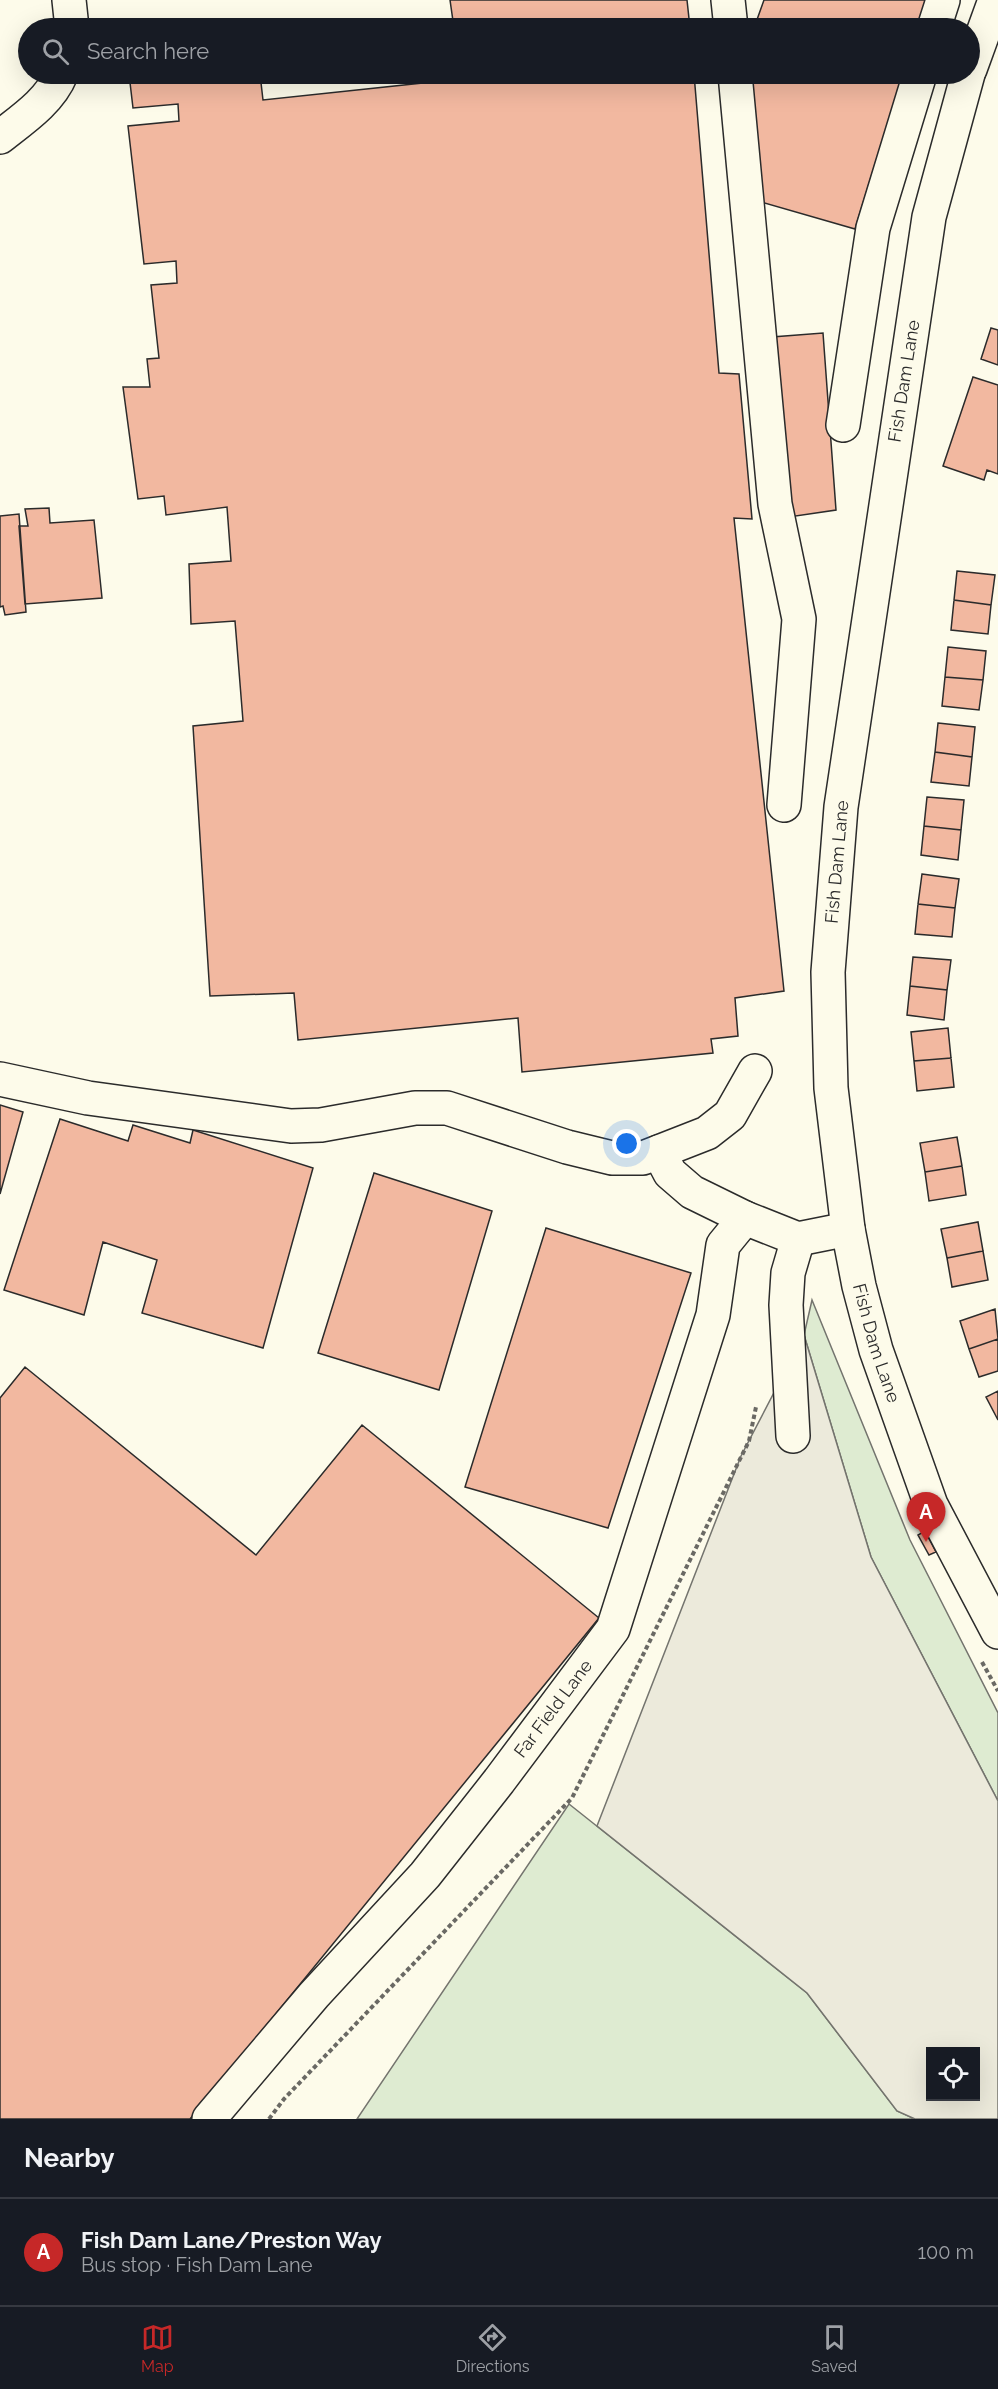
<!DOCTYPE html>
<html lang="en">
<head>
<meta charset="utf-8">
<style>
  :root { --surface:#171b24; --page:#242831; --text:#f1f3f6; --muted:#9ea1a6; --line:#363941; --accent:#c62828 }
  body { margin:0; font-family:Raleway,sans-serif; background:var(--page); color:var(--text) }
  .controls { position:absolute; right:18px; bottom:18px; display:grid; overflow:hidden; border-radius:0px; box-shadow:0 6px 24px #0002 }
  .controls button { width:54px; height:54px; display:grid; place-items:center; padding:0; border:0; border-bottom:2px solid var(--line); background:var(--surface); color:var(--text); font:30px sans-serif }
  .you { position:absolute; left:627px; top:1144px; width:21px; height:21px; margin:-15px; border:4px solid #fff; border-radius:50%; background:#1a73e8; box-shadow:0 0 0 9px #1a73e833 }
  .badge { display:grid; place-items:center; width:39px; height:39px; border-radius:50%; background:var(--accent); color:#fff; font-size:20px; font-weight:700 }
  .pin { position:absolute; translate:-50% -50px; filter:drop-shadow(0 2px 3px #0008) }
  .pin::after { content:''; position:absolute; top:32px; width:21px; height:18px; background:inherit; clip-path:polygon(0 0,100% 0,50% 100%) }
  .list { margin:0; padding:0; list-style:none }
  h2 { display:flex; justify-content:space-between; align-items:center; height:78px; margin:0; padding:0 24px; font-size:26px }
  h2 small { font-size:20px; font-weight:400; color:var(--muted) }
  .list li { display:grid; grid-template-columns:39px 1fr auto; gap:18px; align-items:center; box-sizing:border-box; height:108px; padding:0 24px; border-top:2px solid var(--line) }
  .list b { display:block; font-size:22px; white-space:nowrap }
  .list p { margin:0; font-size:20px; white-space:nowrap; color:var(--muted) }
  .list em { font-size:20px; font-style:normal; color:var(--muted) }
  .icon { flex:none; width:33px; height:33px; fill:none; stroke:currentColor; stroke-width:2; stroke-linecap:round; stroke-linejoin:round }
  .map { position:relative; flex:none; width:998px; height:2119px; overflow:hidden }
  .search { position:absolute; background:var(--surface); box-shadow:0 6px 24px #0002; left:18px; right:18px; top:18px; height:66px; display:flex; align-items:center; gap:15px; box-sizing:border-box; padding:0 21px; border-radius:33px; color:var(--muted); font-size:22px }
  .sheet { height:186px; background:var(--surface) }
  nav { display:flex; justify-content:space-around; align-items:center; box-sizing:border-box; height:84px; border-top:2px solid var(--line); background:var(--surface); font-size:16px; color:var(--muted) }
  nav a { display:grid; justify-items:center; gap:3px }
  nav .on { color:var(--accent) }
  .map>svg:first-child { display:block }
</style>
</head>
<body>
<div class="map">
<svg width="998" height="2119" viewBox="0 0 998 2119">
  <rect width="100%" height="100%" fill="#fdfbea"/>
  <!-- green -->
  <path fill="#deebd1" stroke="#74746e" stroke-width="1.5" d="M812,1300L910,1540L998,1713V1801L871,1557L804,1335Z
    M569,1804L807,1993L897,2111L915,2119H357Z"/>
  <!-- parking -->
  <path fill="#eceadb" stroke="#74746e" stroke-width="1.5" fill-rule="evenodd" d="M804,1335L871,1557L998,1801V2119H915L897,2111L807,1993L597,1826L741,1456ZM930,2052H976V2096H930Z"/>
  <!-- building -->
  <path fill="#f2b8a0" stroke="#2b2b2b" stroke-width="1.5" d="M450,0H687L690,28H454Z
    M764,0H926L917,28H754Z
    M129,74H260L263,100L460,79L459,74H694L719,373L739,374L752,519L734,518L784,991L735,998L738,1036L711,1039L713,1053L522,1072L518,1018L298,1040L294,993L210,996L193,726L243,721L235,621L191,624L189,564L231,561L227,507L166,515L164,496L138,499L123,387H150L147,359L159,358L151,285L177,283L176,261L144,264L128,126L179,121L178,104L133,108Z
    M741,74H903L855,229L761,202Z
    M991,328L998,330V365L981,359Z
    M823,333L836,510L789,517L772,337Z
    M973,377L998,385V474L987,470L984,480L943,466Z
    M49,508L50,523L94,520L102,598L25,604L19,526H28L25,509Z
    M19,514L26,612L5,615L3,606L0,607V516Z
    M957,571L995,575L991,605L954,600Z
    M954,600L991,605L988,634L951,630Z
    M948,647L986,651L983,680L945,677Z
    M945,677L983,680L979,710L942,706Z
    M938,723L975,727L972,757L935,752Z
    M935,752L972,757L969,786L931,782Z
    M927,797L964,800L961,830L924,826Z
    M924,826L961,830L958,860L921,855Z
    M922,874L959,879L955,908L918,904Z
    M918,904L955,908L952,937L915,934Z
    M913,957L951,960L947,990L910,986Z
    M910,986L947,990L944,1020L907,1015Z
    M948,1028L951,1058L914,1061L911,1032Z
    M951,1058L954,1087L917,1091L914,1061Z
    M0,1105L23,1112L0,1194Z
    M60,1119L128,1141L133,1125L190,1143L193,1130L313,1168L263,1348L142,1313L157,1260L103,1242L84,1315L4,1290Z
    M957,1137L962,1166L925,1172L920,1143Z
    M962,1166L966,1195L929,1201L925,1172Z
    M374,1173L492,1211L439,1390L318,1353Z
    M978,1222L983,1251L947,1258L941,1229Z
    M546,1228L691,1273L608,1528L465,1487Z
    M983,1251L988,1280L952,1287L947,1258Z
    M995,1309L998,1339L969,1349L960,1321Z
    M998,1339V1371L979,1377L969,1349Z
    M25,1367L256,1555L362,1425L599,1618L190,2119H0V1398Z
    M998,1391V1420L986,1397Z
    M925,1531L936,1552L929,1555L918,1535Z"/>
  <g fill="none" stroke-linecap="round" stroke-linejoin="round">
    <!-- minor casing -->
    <g stroke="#2b2b2b" stroke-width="36">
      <g id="minor">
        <path d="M69,0L72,28"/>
        <path d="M728,0L731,28"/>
        <path d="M934,28L943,0"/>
        <path d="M970,69L995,0"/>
        <path d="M735,74L775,504L799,619L784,805"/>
        <path id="s1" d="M968,74L929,217L841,807L828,972L831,1088L848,1229L859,1286L876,1350L931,1505L998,1632"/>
        <path d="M0,137C23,119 50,101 61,74"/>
        <path d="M843,425L873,228L920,74"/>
        <path d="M0,1079L88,1098L291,1126L321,1125L415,1108H447L567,1147L612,1158H643L707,1133L730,1115L755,1071"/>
        <path d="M659,1152L670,1173L692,1192L745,1218L798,1239L848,1229"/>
        <path d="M793,1436L786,1305L788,1273L798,1239"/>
        <path id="s2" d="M209,2119L314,1995L425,1875L499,1781L613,1629L713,1315L723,1245L745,1218"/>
      </g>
    </g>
    <!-- path -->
    <path stroke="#6a6964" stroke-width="4" stroke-dasharray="4.5 3" stroke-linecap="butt" d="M982,1662L998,1691
      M269,2119L284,2099L572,1798L749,1441L756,1407"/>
    <!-- minor -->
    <use href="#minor" stroke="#fdfbea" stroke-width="33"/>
  </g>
  <g text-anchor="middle" stroke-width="4.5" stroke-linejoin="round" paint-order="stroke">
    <!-- street labels -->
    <g font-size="18" fill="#2b2b2b" stroke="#fdfbea">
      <text transform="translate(904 381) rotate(-81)" y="6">Fish Dam Lane</text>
      <text transform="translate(837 862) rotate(-85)" y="6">Fish Dam Lane</text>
      <text dy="6" stroke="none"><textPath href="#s1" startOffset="1286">Fish Dam Lane</textPath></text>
      <text dy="6" stroke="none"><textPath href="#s2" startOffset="536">Far Field Lane</textPath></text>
    </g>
  </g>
</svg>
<div class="controls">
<button><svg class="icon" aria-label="locate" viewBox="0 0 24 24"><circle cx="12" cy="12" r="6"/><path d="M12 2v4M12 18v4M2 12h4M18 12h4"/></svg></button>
</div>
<div class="you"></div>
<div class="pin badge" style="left:926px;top:1542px">A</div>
<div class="search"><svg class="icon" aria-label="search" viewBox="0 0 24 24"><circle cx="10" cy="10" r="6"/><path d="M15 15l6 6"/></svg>Search here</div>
</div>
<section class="sheet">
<h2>Nearby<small></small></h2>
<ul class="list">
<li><span class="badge">A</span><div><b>Fish Dam Lane/Preston Way</b><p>Bus stop · Fish Dam Lane</p></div><em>100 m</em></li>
</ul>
</section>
<nav>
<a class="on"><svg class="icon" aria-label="map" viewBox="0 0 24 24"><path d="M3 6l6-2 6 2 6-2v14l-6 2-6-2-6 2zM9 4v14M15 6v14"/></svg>Map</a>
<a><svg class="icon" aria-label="directions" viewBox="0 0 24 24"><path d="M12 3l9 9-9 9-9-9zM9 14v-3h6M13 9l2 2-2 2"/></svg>Directions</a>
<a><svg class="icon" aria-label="saved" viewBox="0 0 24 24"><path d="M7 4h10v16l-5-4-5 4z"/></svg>Saved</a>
</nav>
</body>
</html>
